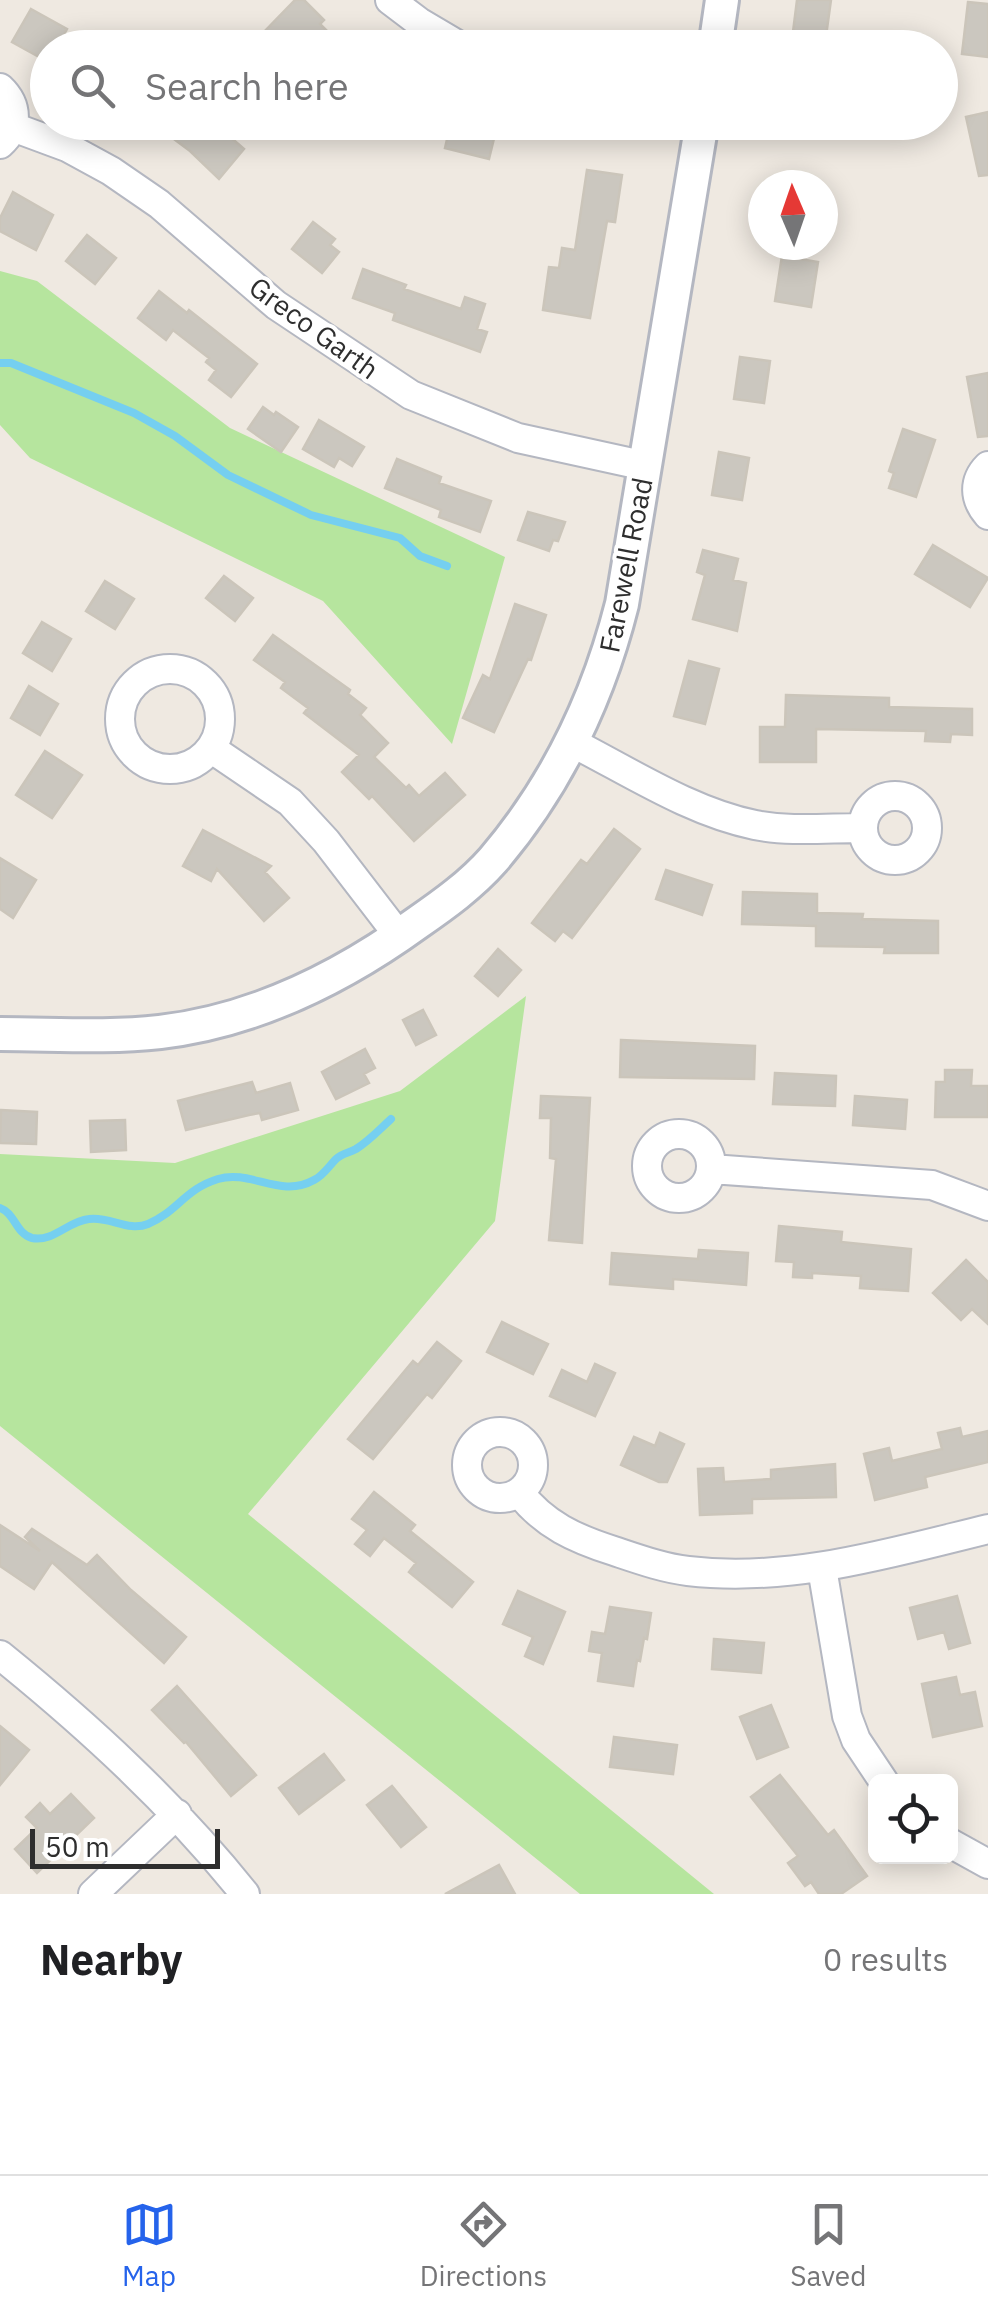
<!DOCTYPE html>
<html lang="en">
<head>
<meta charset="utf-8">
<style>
  :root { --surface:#fff; --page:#f6f6f6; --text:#202124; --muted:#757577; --line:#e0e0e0; --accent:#2563eb }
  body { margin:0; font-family:"IBM Plex Sans",sans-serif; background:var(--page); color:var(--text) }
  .controls { position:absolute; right:30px; bottom:30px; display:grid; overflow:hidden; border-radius:15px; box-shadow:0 5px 25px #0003 }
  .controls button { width:90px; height:90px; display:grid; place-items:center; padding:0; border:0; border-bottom:2px solid var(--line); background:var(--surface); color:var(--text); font:50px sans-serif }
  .compass { position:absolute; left:748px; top:170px; width:90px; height:90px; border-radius:50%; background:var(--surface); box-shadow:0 5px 25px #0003; rotate:358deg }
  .scale { position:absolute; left:30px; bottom:25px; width:190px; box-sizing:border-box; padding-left:10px; border:5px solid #2e2e2e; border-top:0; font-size:28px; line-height:35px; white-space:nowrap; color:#2e2e2e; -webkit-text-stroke:8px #fff; paint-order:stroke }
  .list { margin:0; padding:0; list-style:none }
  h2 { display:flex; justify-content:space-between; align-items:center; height:130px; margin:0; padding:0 40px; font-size:42px }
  h2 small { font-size:32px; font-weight:400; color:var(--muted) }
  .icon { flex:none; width:55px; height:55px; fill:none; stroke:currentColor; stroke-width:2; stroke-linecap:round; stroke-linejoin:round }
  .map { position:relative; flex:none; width:988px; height:1894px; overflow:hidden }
  .search { position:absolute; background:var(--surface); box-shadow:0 5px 25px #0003; left:30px; right:30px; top:30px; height:110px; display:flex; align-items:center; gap:25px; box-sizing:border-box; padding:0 35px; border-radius:55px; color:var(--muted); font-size:38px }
  .sheet { height:280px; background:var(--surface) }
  nav { display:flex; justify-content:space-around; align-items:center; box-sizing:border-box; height:140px; border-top:2px solid var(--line); background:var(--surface); font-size:28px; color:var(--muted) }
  nav a { display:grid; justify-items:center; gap:5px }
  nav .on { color:var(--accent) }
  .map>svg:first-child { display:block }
</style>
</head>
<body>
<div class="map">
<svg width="988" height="1894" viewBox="0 0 988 1894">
  <rect width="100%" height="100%" fill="#efe9e1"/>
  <!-- green -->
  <path fill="#b6e59e" d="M0,271L37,281L230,428L505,557L452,744L323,601L30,458L0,425Z
    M526,996L495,1221L248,1514L714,1894H580L0,1426V1154L175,1163L400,1091Z"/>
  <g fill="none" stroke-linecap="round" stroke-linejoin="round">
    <!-- stream -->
    <path stroke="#75cff0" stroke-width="8" d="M0,363H11L134,413L175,436L228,475L311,515L400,538L420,556L447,566
      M0,1208C15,1213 16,1234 32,1238C54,1242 68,1221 89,1219C110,1216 128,1232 148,1224C177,1212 185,1189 218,1179C251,1169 280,1199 314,1180C323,1176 329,1166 336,1159C342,1153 349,1153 356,1149C369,1141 380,1129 391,1119"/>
  </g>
  <!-- building -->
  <path fill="#cbc7bf" stroke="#cbc5ba" stroke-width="2.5" d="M295,0H304L324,20L320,24L344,48H278L263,33Z
    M797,0H831L826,36L793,32Z
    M968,2L988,4V57L962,54Z
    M31,9L67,29L57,48H48V62L12,42Z
    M988,112V175L979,176L966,117Z
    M151,122H213L244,149L219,179L190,151Z
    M451,122H498L489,159L445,148Z
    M587,170L622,175L615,222L607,221L590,318L543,310L549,267L559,268L562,248L575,250Z
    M13,192L53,215L36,250L0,231V218Z
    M313,222L335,239L330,245L339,252L322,273L292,249Z
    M87,235L116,258L95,284L66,261Z
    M782,256L818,262L811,307L775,301Z
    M363,269L406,285L404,289L461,309L465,297L485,304L477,329L487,332L480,352L393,320L395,313L353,298Z
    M159,291L187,313L189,310L257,364L231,397L209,380L216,370L206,362L209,358L173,330L166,340L138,318Z
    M740,357L770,361L764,403L734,399Z
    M988,373V436L978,437L967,377Z
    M263,407L274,415L276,412L298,427L281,452L248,429Z
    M319,420L364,447L352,466L339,458L334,467L303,449Z
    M903,429L935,440L916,497L889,488L894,473L889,471Z
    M719,452L749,458L742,500L712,495Z
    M397,459L441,477L439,483L491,501L480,532L439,517L441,510L385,488Z
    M528,512L565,522L558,541L553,540L549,551L518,540Z
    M933,545L988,578L970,607L915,574Z
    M703,550L738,559L733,580L746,583L737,631L693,619L705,575L697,572Z
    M224,576L253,598L235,621L206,598Z
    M105,581L134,599L115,629L86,611Z
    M515,604L546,615L531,660L528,659L494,732L463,718L483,675L490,679Z
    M42,622L71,639L52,671L23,653Z
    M273,635L350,690L348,694L366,708L360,715L388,743L374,757L406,788L409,785L419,796L445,773L465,795L414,841L372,796L369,799L342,772L359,755L304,713L308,708L281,688L285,682L254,660Z
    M689,661L719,669L705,724L674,716Z
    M29,686L58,704L40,735L11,718Z
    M786,695L889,698V707L972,709V735L951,734L950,742L925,741L926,731L816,729V762H760V727H785Z
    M45,751L82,775L52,818L16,795Z
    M614,829L640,849L572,938L563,931L555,941L532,923L581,860L587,864Z
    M203,830L271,866L265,872L289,898L264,921L217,869L211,881L183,866Z
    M0,858L36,880L13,918L0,909Z
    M666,870L712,885L702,915L656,899Z
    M743,892L817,894V913L863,914L862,919L938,921V953H884L885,947L816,946V926L742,924Z
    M498,949L521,970L498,996L475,976Z
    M423,1010L436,1035L416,1045L403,1020Z
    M621,1040L755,1046L754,1079L620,1077Z
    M365,1049L375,1068L364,1074L369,1083L336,1099L322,1072Z
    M945,1070H972L971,1086H988V1117H935L936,1082H945Z
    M775,1073L836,1076L835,1106L773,1104Z
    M252,1082L256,1093L290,1083L298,1110L262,1120L260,1113L249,1115L186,1130L178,1101Z
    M541,1096L590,1098L582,1243L549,1240L556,1159L550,1158L551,1118H540Z
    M855,1096L907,1100L905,1129L853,1125Z
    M1,1110L37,1112L36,1144L0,1143Z
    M125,1120L126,1150L91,1152L90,1121Z
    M779,1226L842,1232L841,1242L911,1249L908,1291L860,1288L861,1276L812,1273V1278L793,1277L794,1262L776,1261Z
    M699,1250L748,1253L746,1285L673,1279V1289L610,1284L612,1253L698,1259Z
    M966,1260L988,1282V1324L972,1309L961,1320L933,1293Z
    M502,1322L548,1344L533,1374L487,1352Z
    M437,1342L461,1361L432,1398L427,1394L373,1459L348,1439L413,1361L418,1365Z
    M595,1364L615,1373L595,1416L550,1396L562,1370L587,1382Z
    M960,1428L962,1437L988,1431V1462L925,1477L927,1487L875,1500L864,1454L889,1448L892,1461L942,1449L938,1433Z
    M660,1433L684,1444L667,1482H659L621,1465L634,1437L655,1446Z
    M835,1464L836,1497L752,1499V1513L700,1515L698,1469L723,1468L724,1482L771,1479V1470Z
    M374,1492L415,1525L410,1531L473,1582L452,1607L409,1572L416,1563L384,1538L370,1556L355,1544L367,1530L352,1519Z
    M0,1525L40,1551L25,1537L32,1529L87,1565L97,1555L131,1590L186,1637L164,1663L52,1562L34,1589L0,1566Z
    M518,1591L565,1612L543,1664L525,1656L533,1637L503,1624Z
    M957,1596L970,1643L949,1649L944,1632L918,1639L910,1608Z
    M610,1607L651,1613L647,1639L644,1638L640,1661L637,1660L633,1686L598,1681L602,1653L589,1651L592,1632L605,1634Z
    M714,1639L764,1643L761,1673L712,1669Z
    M956,1677L960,1695L975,1692L982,1726L933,1737L922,1684Z
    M177,1686L256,1775L231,1796L186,1742L184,1743L152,1710Z
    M771,1705L788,1747L757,1759L740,1717Z
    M0,1726L29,1750L0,1785Z
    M614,1737L677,1745L673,1774L610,1767Z
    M324,1754L344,1780L299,1814L279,1788Z
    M780,1775L828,1835L834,1830L867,1876L841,1894H819L811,1882L805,1886L788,1863L798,1856L751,1797Z
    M392,1786L426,1827L401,1847L367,1805Z
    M71,1794L94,1818L37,1873L15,1849L37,1828L26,1817L40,1803L50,1814Z
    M499,1865L515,1894H445Z"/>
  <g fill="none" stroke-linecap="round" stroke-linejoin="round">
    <!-- minor casing -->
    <g stroke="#b4b7c1" stroke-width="32">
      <path id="minor" d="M390,0L419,22L463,48
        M0,88C18,105 19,127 0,144
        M13,127L67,147L111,171L159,204L276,305L411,395L518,438L646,466
        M988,466C973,481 974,499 988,515
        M120 719a50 50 0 1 1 100 0a50 50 0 1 1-100 0Z
        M573,743C630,772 691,812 755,825C789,832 827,828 862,828
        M212,749L290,802L326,841L399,936
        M863 828a32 32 0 1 1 64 0a32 32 0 1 1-64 0Z
        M647 1166a32 32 0 1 1 64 0a32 32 0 1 1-64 0Z
        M711,1169L932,1185L988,1206
        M467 1465a33 33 0 1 1 66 0a33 33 0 1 1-66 0Z
        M519,1492C544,1525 576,1539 614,1551C638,1559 663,1568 688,1571C790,1583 890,1553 988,1529
        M822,1568L847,1716L856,1740L884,1782
        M0,1655C89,1727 173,1804 245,1894
        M950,1843L988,1864
        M93,1894L177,1814"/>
    </g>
    <!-- tertiary casing -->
    <g stroke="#b4b7c1" stroke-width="38">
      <path id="tertiary" d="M715,48L722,0
        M0,1034C53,1034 107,1038 160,1032C254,1021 341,978 417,923C443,905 471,885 493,860C557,785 598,699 622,604L702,122"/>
    </g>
    <!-- minor -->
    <use href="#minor" stroke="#fff" stroke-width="28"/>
    <!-- tertiary -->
    <use href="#tertiary" stroke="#fff" stroke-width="32"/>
  </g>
  <g text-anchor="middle" stroke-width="8" stroke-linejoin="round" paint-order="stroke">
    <!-- street labels -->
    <g font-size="28" fill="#2e2e2e" stroke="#fff">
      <text transform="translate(314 328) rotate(36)" y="10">Greco Garth</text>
      <text transform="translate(626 565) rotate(-79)" y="10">Farewell Road</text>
    </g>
  </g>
</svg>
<div class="controls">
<button><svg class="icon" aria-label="locate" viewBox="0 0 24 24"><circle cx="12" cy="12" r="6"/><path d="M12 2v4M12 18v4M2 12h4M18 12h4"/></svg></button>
</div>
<svg class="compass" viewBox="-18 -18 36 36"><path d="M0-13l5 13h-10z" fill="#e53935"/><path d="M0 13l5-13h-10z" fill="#757577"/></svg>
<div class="scale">50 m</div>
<div class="search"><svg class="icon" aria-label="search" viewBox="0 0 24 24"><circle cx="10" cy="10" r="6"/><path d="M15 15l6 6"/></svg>Search here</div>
</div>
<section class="sheet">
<h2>Nearby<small>0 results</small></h2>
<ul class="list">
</ul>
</section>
<nav>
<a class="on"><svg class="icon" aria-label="map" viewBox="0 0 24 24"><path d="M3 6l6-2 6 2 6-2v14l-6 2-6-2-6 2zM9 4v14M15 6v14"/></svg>Map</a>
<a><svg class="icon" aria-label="directions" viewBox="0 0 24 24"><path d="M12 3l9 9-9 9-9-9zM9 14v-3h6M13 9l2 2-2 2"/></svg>Directions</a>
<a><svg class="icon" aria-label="saved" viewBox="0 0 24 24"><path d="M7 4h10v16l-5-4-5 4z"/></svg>Saved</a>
</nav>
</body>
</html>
